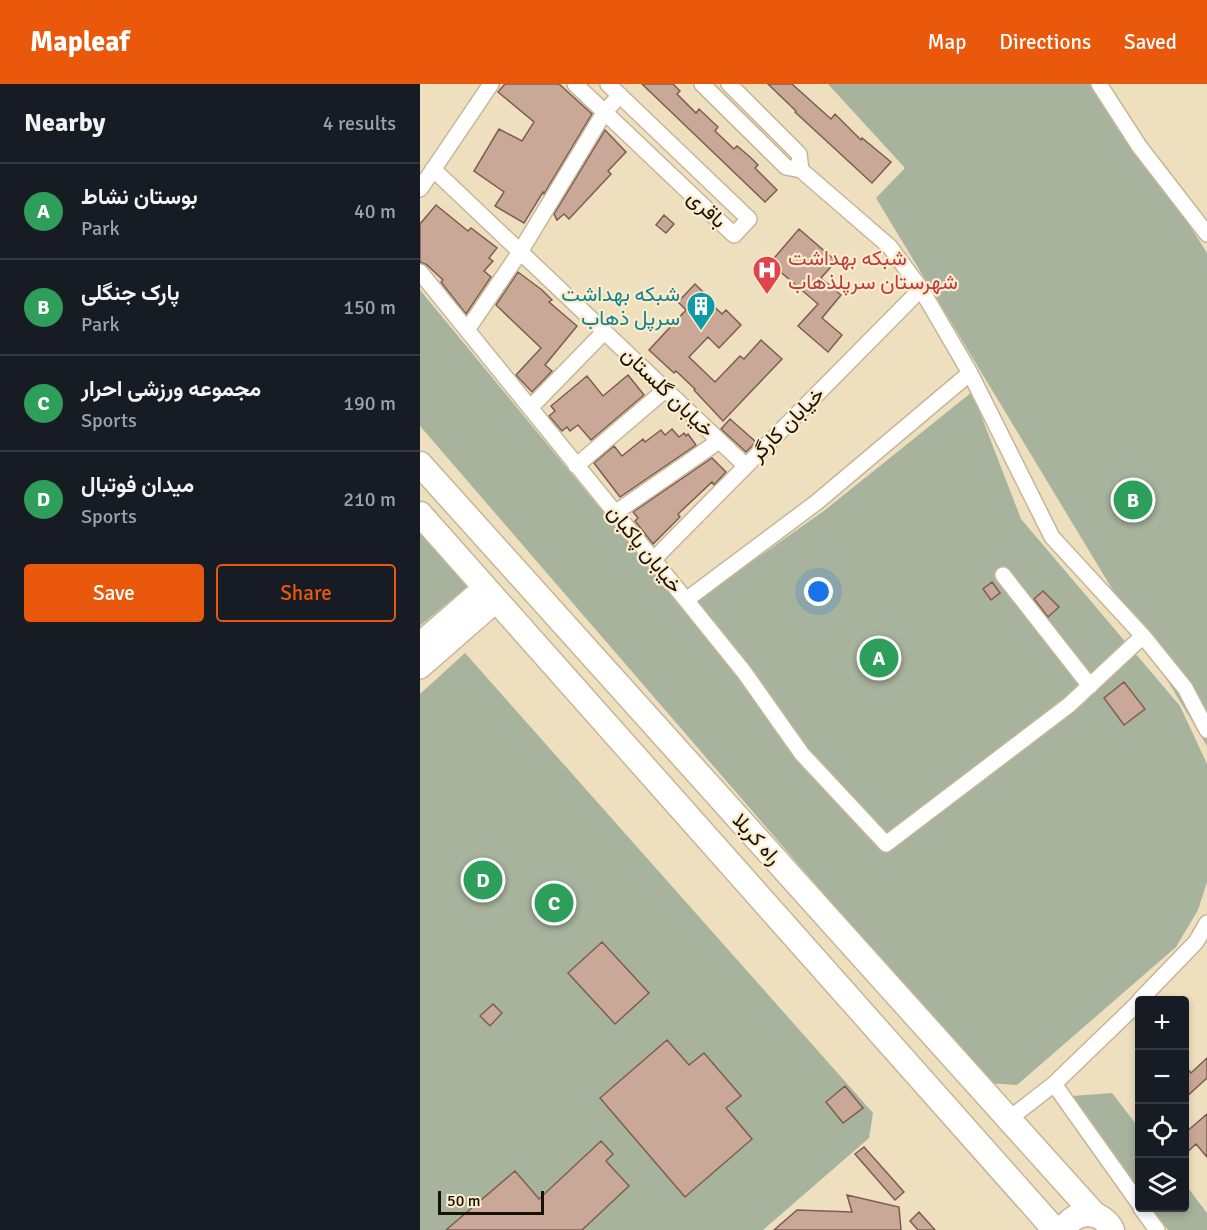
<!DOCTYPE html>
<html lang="en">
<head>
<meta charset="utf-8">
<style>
  :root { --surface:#171b24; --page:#242831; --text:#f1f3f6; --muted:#9ea1a6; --line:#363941; --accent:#ea580c }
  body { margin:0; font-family:Signika,Vazirmatn,sans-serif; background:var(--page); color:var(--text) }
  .controls { position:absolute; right:18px; bottom:18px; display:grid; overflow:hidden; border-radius:6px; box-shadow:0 3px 9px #0003 }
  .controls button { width:54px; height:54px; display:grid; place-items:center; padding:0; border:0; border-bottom:2px solid var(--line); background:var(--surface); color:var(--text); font:30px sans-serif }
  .scale { position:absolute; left:18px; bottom:15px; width:106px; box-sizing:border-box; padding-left:6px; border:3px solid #171106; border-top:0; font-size:16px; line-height:21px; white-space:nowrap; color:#171106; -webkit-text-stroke:4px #fceccc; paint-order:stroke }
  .you { position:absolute; left:399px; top:508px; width:21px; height:21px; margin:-15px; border:4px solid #fff; border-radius:50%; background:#1a73e8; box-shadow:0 0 0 9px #1a73e833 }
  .badge { display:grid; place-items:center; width:39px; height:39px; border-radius:50%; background:var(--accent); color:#fff; font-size:20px; font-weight:700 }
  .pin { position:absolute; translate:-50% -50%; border:3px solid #fff; box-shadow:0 2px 6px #0006 }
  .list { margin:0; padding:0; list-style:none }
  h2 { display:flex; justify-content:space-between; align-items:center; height:78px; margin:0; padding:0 24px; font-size:26px }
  h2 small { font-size:20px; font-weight:400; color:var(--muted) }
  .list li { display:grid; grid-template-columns:39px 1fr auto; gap:18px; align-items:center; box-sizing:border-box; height:96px; padding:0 24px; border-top:2px solid var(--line) }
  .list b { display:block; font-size:22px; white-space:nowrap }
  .list p { margin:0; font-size:20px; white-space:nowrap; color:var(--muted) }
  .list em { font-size:20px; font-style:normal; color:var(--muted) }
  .actions { display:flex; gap:12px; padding:18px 24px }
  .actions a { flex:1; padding:14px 0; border:2px solid var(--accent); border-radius:6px; text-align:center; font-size:21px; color:var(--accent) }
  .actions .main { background:var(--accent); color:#fff }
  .icon { flex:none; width:33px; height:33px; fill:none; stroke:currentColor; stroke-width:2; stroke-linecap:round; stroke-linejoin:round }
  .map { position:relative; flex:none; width:787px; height:1146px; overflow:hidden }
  header { display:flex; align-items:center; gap:36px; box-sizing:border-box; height:84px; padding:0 30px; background:var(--accent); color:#fff }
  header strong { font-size:28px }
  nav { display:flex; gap:33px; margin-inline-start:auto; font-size:21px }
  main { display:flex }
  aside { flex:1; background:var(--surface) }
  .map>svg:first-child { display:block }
</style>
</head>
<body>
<header>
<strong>Mapleaf</strong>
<nav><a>Map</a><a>Directions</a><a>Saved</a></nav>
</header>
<main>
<aside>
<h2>Nearby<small>4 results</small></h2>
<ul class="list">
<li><span class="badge" style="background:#2e9e5b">A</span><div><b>بوستان نشاط</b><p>Park</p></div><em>40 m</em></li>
<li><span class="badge" style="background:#2e9e5b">B</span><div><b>پارک جنگلی</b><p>Park</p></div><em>150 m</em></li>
<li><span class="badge" style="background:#2e9e5b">C</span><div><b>مجموعه ورزشی احرار</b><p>Sports</p></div><em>190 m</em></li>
<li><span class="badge" style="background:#2e9e5b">D</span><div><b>میدان فوتبال</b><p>Sports</p></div><em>210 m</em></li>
</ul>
<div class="actions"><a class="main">Save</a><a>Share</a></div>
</aside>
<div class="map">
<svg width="787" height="1146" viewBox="0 0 787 1146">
  <rect width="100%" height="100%" fill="#eedfbf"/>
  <!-- green -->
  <path fill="#a7b39d" d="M408,0H675L690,16L787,169V662L456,114L485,84Z
    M0,206L264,526L405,426L552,308L601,435L760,622L787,680V798L778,826L756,863L597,1001L567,999L0,342Z
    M0,446L49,501L0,542Z
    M45,569L453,1029L449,1054L343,1146H0V610Z
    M692,1009L719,1044V1106L652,1012Z
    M765,1100L787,1129V1146H748L732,1124H764Z"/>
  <!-- building -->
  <path fill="#caa898" stroke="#7c5e50" stroke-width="1.5" d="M85,0H139L172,30L124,110L123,108L104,139L75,122L84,108L54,87L79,45L102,57L114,38L78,8Z
    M222,0H253L260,7L257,10L276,29L279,25L298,43L295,47L314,65L317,62L330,73L338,81L335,84L357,106L345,118Z
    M348,0H372L411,35L415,30L441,56L442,54L471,78L452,99L375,28L376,27Z
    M185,46L206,68L188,87L191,90L149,135L144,130L137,136L134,130Z
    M16,121L48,147L51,144L77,164L69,174L73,177L64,187L71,193L46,230L21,198L23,196L7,181L0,178V140Z
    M244,131L254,140L246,149L236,141Z
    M379,145L416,177L401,194L421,211L402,234L422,251L408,268L378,242L398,220L350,179Z
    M98,188L122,206L132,216L129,218L157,242L125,281L132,287L112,308L96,291L121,264L76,221Z
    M275,200L287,212L285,214L302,230L306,226L321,241L299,264L288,253L269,273L295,298L320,272L324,275L341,256L362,275L303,337L274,306L275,305L256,287L254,289L229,266L266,226L258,218Z
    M208,291L224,311L171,356L158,341L150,347L147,343L142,347L129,332L135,327L131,322L167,292L183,312Z
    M310,335L336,358L326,368L301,345Z
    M252,345L259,353L264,349L266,352L268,350L276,361L200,413L174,379L194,362L202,372L223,355L225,358L241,346L245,351Z
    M292,374L306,388L294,401L292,398L258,430L260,433L233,460L215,437L218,434L213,428Z
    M572,498L580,509L571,516L563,505Z
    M623,507L639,523L628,533L614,515Z
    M704,598L725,625L704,641L684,614Z
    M182,858L229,909L195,940L148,889Z
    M73,920L82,929L70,942L60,932Z
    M247,956L269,981L284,969L321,1012L306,1024L332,1055L265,1113L180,1014Z
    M787,974V994L765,1014V982L771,989Z
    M425,1002L443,1024L423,1039L406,1018Z
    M787,1030V1073L776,1060L765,1070V1049Z
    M181,1057L193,1070L186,1077L209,1102L162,1146H26L95,1087L119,1115Z
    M444,1063L484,1108L475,1116L435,1070Z
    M427,1111L479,1123L481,1146H354L377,1126L432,1128Z
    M499,1128L515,1146H498L490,1137Z"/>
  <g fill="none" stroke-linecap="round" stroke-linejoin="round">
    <!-- street casing -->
    <g stroke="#c5b697" stroke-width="18">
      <path id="street" d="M155,0L314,151L329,135L188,0
        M282,0L366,83L381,86
        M309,0L379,70L381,86
        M679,0L719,62L787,150
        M13,85L326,382
        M381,86L470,163L501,205L550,289L632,453L723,552L765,604L787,646
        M0,105L71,0
        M0,188L266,516L397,418L550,289
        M47,246L100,168L184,29L200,11
        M110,324L184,248
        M156,382L245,306
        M195,429L299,357
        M233,476L501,205
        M583,491L670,602
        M266,516L324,588L382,670L466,760L649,621L723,552
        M720,916L776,858L787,839
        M634,1000L720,1121
        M589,1035L634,1000L720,917
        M721,1124L737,1146"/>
    </g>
    <!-- secondary casing -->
    <g stroke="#c5b697" stroke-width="24">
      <path id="secondary" d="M0,559L62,505L70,509L71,522L0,584"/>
    </g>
    <!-- primary casing -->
    <g stroke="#c5b697" stroke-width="27">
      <path id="primary" d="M0,380L675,1131
        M0,430L635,1146
        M643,1146C654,1126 681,1124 692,1146"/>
    </g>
    <!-- street -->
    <use href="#street" stroke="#fff" stroke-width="15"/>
    <!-- secondary -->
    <use href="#secondary" stroke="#fff" stroke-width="21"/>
    <!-- primary -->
    <use href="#primary" stroke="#fff" stroke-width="24"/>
  </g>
  <!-- icons -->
  <defs>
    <g id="hospital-pin" transform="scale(1.5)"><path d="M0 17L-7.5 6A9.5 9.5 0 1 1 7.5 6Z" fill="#e0444e" stroke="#fceccc"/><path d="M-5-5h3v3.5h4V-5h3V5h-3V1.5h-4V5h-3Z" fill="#fff"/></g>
    <g id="building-pin" transform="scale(1.5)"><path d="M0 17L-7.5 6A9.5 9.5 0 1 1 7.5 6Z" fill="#0f9aa8" stroke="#fceccc"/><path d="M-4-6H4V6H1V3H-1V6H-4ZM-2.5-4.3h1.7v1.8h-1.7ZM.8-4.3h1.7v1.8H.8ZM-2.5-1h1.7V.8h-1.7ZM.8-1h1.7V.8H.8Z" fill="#fff"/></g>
  </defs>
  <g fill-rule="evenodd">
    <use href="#hospital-pin" x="347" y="186"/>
    <use href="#building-pin" x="281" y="222"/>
  </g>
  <g text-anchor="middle" stroke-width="4.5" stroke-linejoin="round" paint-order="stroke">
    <!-- street labels -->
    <g font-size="21" fill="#171106" stroke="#fceccc">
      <text transform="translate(287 125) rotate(43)" y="7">باقری</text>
      <text transform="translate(248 308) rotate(44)" y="7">خیابان گلستان</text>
      <text transform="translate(367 340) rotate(-45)" y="7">خیابان کارگر</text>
      <text transform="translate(225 465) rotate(51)" y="7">خیابان پاکبان</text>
      <text transform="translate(337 755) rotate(48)" y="7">راه کربلا</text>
    </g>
    <!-- health labels -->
    <g font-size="21" fill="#be3a42" stroke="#fceccc" text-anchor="start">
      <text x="368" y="181">شبکه بهداشت<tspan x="368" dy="24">شهرستان سرپلذهاب</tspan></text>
    </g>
    <!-- culture labels -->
    <g font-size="21" fill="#0d838f" stroke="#fceccc" text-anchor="end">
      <text x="260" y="217">شبکه بهداشت<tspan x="260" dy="24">سرپل ذهاب</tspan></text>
    </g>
  </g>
</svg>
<div class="controls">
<button>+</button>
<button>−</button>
<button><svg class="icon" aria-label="locate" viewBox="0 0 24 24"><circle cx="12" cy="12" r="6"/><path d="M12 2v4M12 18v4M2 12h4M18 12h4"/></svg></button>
<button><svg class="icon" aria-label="layers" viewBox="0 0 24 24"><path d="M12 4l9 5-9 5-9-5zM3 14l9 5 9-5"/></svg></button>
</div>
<div class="scale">50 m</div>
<div class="you"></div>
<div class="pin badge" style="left:459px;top:574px;background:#2e9e5b">A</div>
<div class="pin badge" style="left:713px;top:416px;background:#2e9e5b">B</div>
<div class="pin badge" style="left:134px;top:819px;background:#2e9e5b">C</div>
<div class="pin badge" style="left:63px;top:796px;background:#2e9e5b">D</div>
</div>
</main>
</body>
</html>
